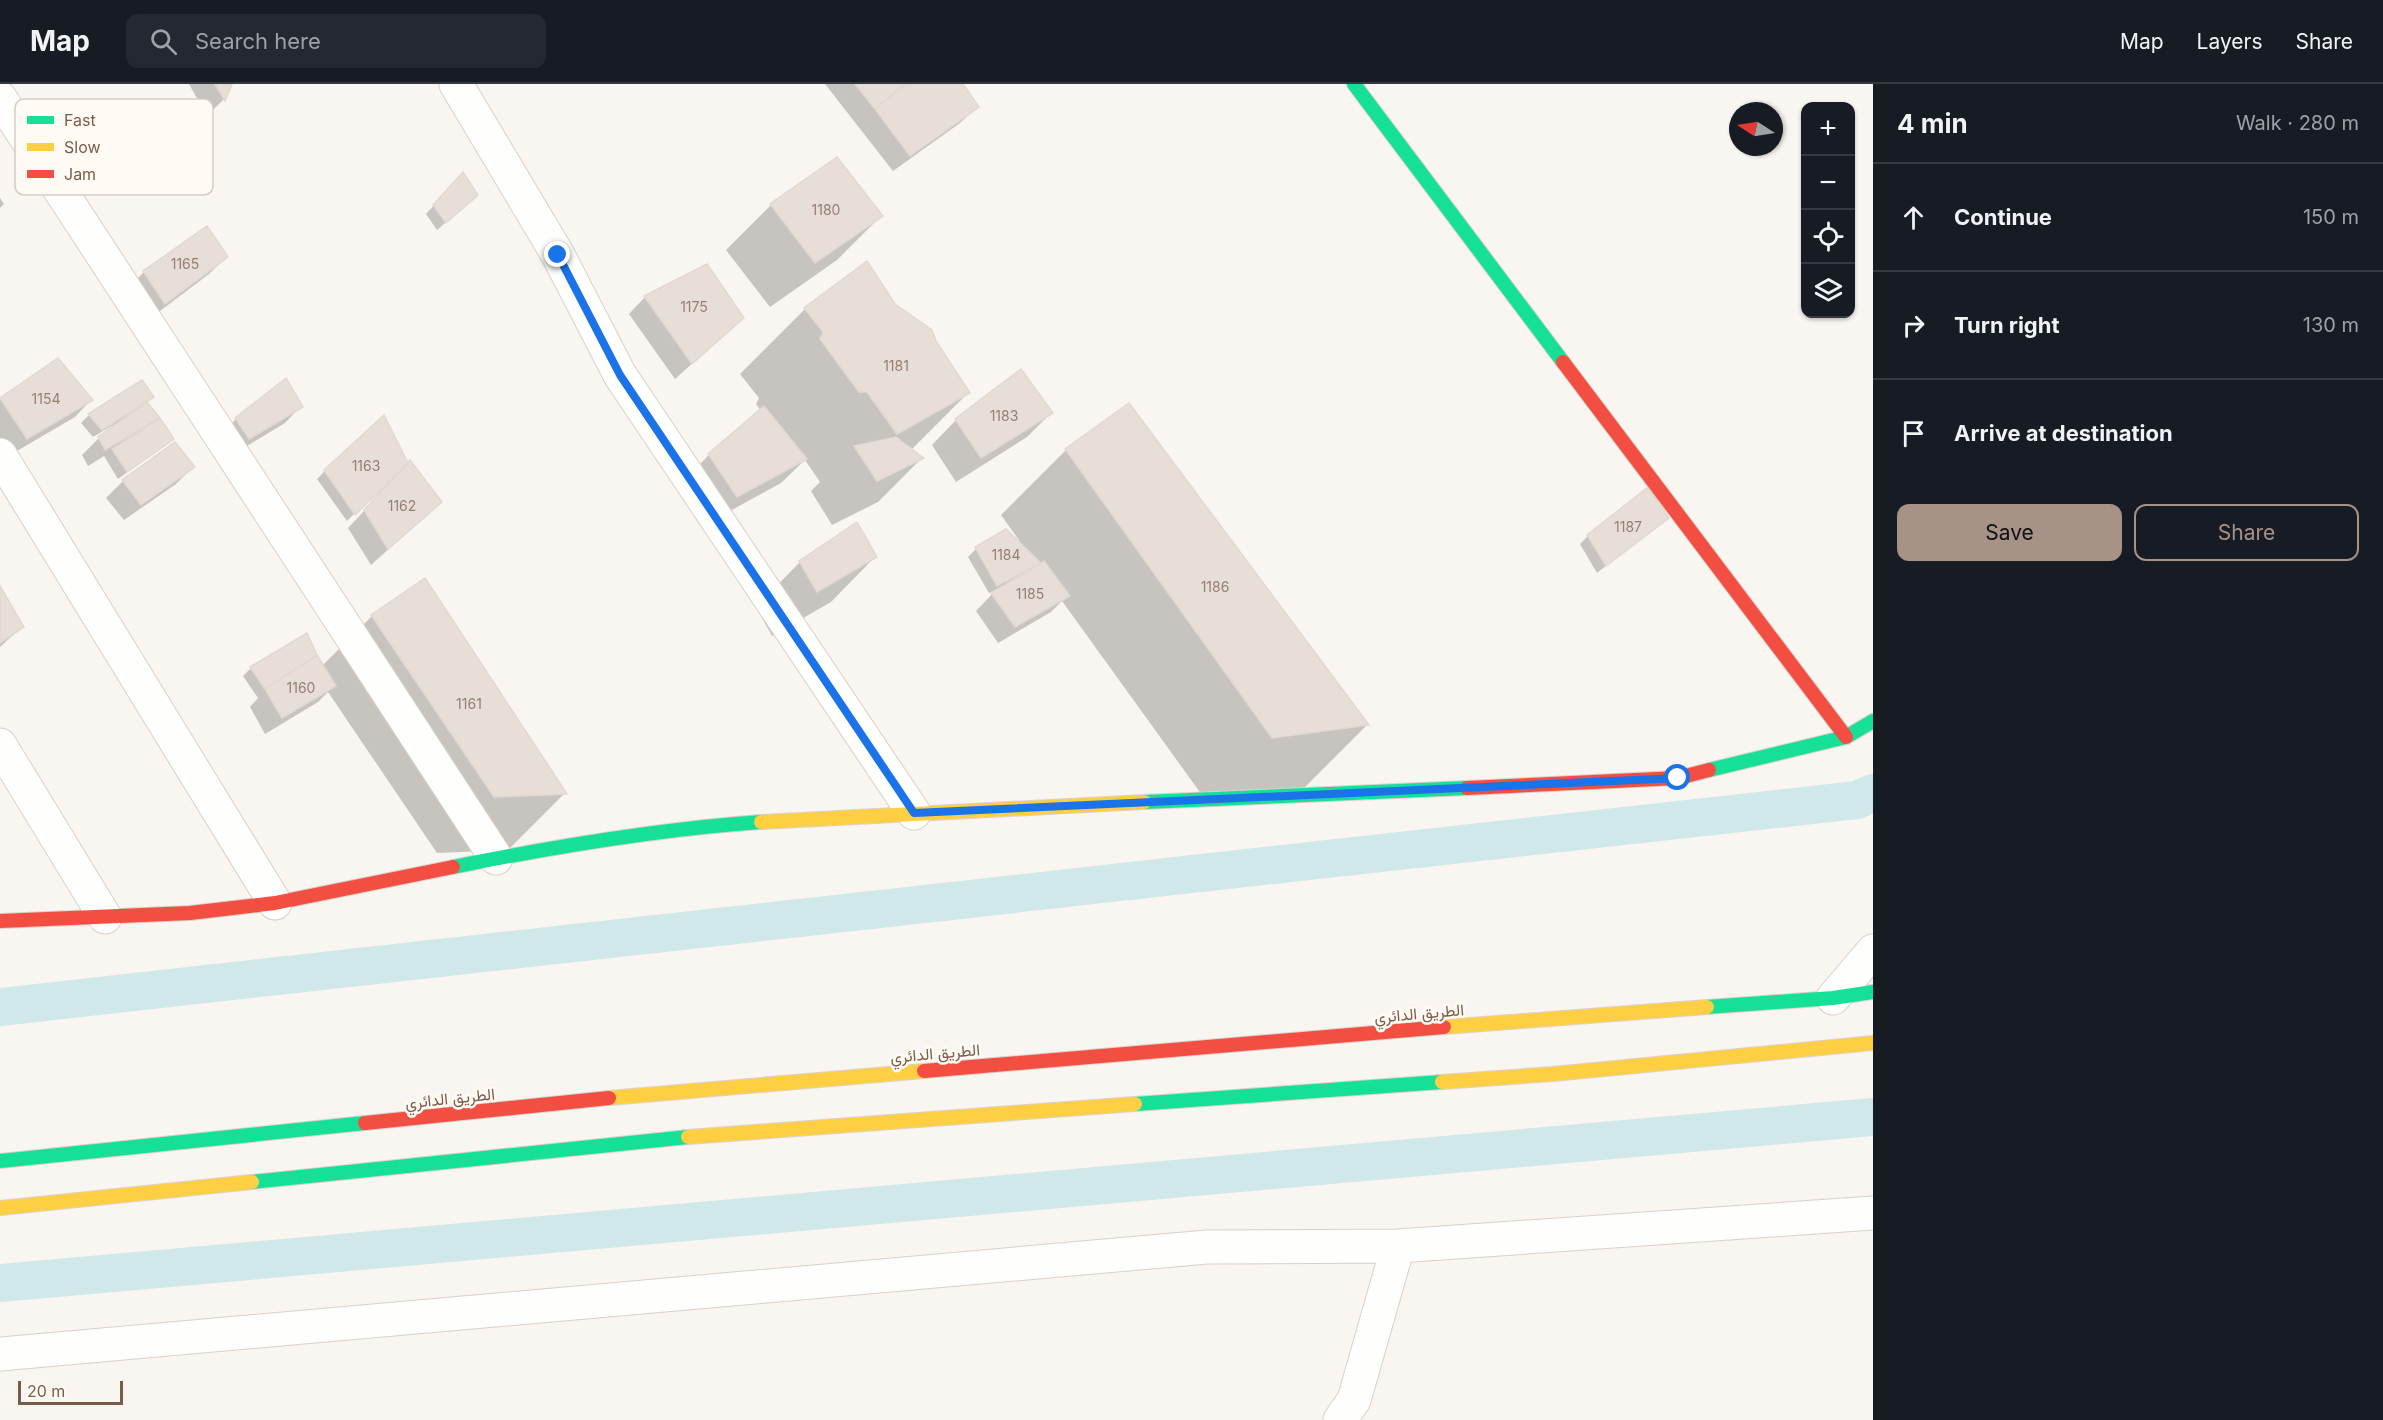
<!DOCTYPE html>
<html lang="en">
<head>
<meta charset="utf-8">
<style>
  :root { --surface:#171b24; --page:#242831; --text:#f1f3f6; --muted:#9ea1a6; --line:#363941; --accent:#a69286 }
  body { margin:0; font-family:Inter,Vazirmatn,sans-serif; background:var(--page); color:var(--text) }
  .controls { position:absolute; right:18px; top:18px; display:grid; overflow:hidden; border-radius:12px; box-shadow:0 2px 4px #0004 }
  .controls button { width:54px; height:54px; display:grid; place-items:center; padding:0; border:0; border-bottom:2px solid var(--line); background:var(--surface); color:var(--text); font:30px sans-serif }
  .compass { position:absolute; left:1729px; top:18px; width:54px; height:54px; border-radius:50%; background:var(--surface); box-shadow:0 2px 4px #0004; rotate:282deg }
  .scale { position:absolute; left:18px; bottom:15px; width:105px; box-sizing:border-box; padding-left:6px; border:3px solid #7a5c4d; border-top:0; font-size:16px; line-height:21px; white-space:nowrap; color:#7a5c4d; -webkit-text-stroke:4px #fffaf3; paint-order:stroke }
  .stop { position:absolute; width:18px; height:18px; margin:-14px; border:4px solid #1a73e8; border-radius:50%; background:#fff }
  .stop.end { background:#1a73e8; border-color:#fff; box-shadow:0 2px 6px #0008 }
  .list { margin:0; padding:0; list-style:none }
  h2 { display:flex; justify-content:space-between; align-items:center; height:78px; margin:0; padding:0 24px; font-size:26px }
  h2 small { font-size:20px; font-weight:400; color:var(--muted) }
  .list li { display:grid; grid-template-columns:39px 1fr auto; gap:18px; align-items:center; box-sizing:border-box; height:108px; padding:0 24px; border-top:2px solid var(--line) }
  .list b { display:block; font-size:22px; white-space:nowrap }
  .list em { font-size:20px; font-style:normal; color:var(--muted) }
  .actions { display:flex; gap:12px; padding:18px 24px }
  .actions a { flex:1; padding:14px 0; border:2px solid var(--accent); border-radius:12px; text-align:center; font-size:21px; color:var(--accent) }
  .actions .main { background:var(--accent); color:#111 }
  .icon { flex:none; width:33px; height:33px; fill:none; stroke:currentColor; stroke-width:2; stroke-linecap:round; stroke-linejoin:round }
  .map { position:relative; flex:none; width:1873px; height:1336px; overflow:hidden }
  header { display:flex; align-items:center; gap:36px; box-sizing:border-box; height:84px; padding:0 30px; background:var(--surface); border-bottom:2px solid var(--line) }
  header strong { font-size:28px }
  nav { display:flex; gap:33px; margin-inline-start:auto; font-size:21px }
  .search { width:420px; height:54px; background:var(--page); display:flex; align-items:center; gap:15px; box-sizing:border-box; padding:0 21px; border-radius:12px; color:var(--muted); font-size:22px }
  main { display:flex }
  aside { flex:1; background:var(--surface) }
  .map>svg:first-child { display:block }
</style>
</head>
<body>
<header>
<strong>Map</strong>
<div class="search"><svg class="icon" aria-label="search" viewBox="0 0 24 24"><circle cx="10" cy="10" r="6"/><path d="M15 15l6 6"/></svg>Search here</div>
<nav><a>Map</a><a>Layers</a><a>Share</a></nav>
</header>
<main>
<div class="map">
<svg width="1873" height="1336" viewBox="0 0 1873 1336">
  <rect width="100%" height="100%" fill="#f9f5f0"/>
  <!-- shadow -->
  <path fill="#0003" d="M189,0H231L223,16L207,32Z
    M825,0H962L977,23L960,39L893,87Z
    M836,75L881,132L837,176L770,223L726,166L771,121Z
    M455,98L468,119L437,146L426,130Z
    M0,114L4,120L0,124Z
    M207,144L226,173L209,190L148,236L127,205L144,188Z
    M866,179L893,221L935,258L968,309L911,366L922,374L878,418L832,441L811,407L820,398L805,376L781,399L712,437L684,396L709,371L761,327L756,320L759,314L740,290L805,225Z
    M645,213L725,250L675,295L629,230Z
    M58,276L91,316L75,333L10,371L0,357V316Z
    M152,313L146,319L172,355L118,395L104,372L88,382L82,371L99,354L116,342L115,340L93,353L81,339L89,331Z
    M301,322L285,339L232,371L220,352L236,335Z
    M1051,329L1027,353L956,398L932,361L956,336Z
    M175,360L193,383L176,400L124,436L106,414L123,397Z
    M1066,366L1367,641L1303,705L1207,718L1062,517L1051,528L998,559L976,527L996,506L989,509L968,473L976,465L1021,459L1001,431Z
    M406,378L347,437L317,395L325,387Z
    M394,395L423,434L371,481L348,444Z
    M1667,434L1597,489L1580,460L1588,452Z
    M875,473L831,518L772,552L756,523L800,478Z
    M0,505L22,543L0,563Z
    M372,532L565,709L508,766L437,769L328,608L318,618L265,650L250,623L258,614L243,592L251,584L322,582Z"/>
  <g fill="none" stroke-linecap="round" stroke-linejoin="round">
    <!-- canal -->
    <path stroke="#d0e8ea" stroke-width="38" d="M0,923L1857,716L1873,709
      M0,1199L1873,1033"/>
  </g>
  <!-- building -->
  <path fill="#e6ded7" stroke="#e2d8d2" stroke-width="1.5" d="M215,0H232L225,17Z
    M855,0H905L875,25Z
    M905,0H963L979,23L910,72L875,25Z
    M837,73L883,132L815,179L770,120Z
    M463,88L478,111L446,139L433,121Z
    M207,142L228,173L165,220L143,187Z
    M867,177L895,220L932,246L936,257L970,309L897,350L867,308H859L820,255L823,248L804,224Z
    M707,180L744,234L692,280L644,212Z
    M58,274L93,316L27,355L0,314Z
    M1021,285L1053,329L981,374L955,335Z
    M286,294L303,323L249,355L235,334Z
    M142,296L154,313L102,346L88,330Z
    M147,318L160,334L105,366L98,353Z
    M1129,319L1369,641L1272,654L1065,365Z
    M764,322L807,375L737,413L708,370Z
    M384,331L408,379L355,431L324,386Z
    M160,334L174,355L127,388L112,365Z
    M896,353L924,374L877,397L854,362Z
    M175,358L195,383L141,421L122,396Z
    M410,376L442,418L388,465L364,426Z
    M1648,403L1669,434L1606,482L1587,451Z
    M857,438L877,473L817,508L799,477Z
    M1006,445L1041,479L997,502L975,463Z
    M1044,477L1070,512L1015,543L991,509Z
    M425,494L567,710L494,713L371,531Z
    M0,502L24,543L0,559Z
    M307,549L317,571L265,605L250,583Z
    M317,571L336,602L282,634L265,605Z"/>
  <g fill="none" stroke-linecap="round" stroke-linejoin="round">
    <!-- street casing -->
    <g stroke="#d7d1cb" stroke-width="35">
      <path id="street" d="M456,0L558,171L620,291L914,729
        M0,14L496,774
        M0,371L275,819
        M0,661L105,833
        M1833,914L1873,867
        M0,1270L1207,1163L1398,1162L1873,1129
        M1340,1336L1354,1316L1398,1162"/>
    </g>
    <!-- fast casing -->
    <g stroke="#d9d2cb" stroke-width="16">
      <path id="fast" d="M1354,0L1563,278
        M1709,686L1846,653L1873,637
        M1144,718L1467,704
        M453,783C552,763 660,745 761,738
        M1707,923L1833,914L1873,908
        M1135,1020L1442,998
        M0,1077L365,1039
        M252,1098L688,1053"/>
    </g>
    <!-- slow casing -->
    <g stroke="#d9d2cb" stroke-width="16">
      <path id="slow" d="M761,738L1144,718
        M1444,943L1707,923
        M1442,998L1553,990L1873,959
        M609,1014L924,987
        M688,1053L1135,1020
        M0,1124L252,1098"/>
    </g>
    <!-- jam casing -->
    <g stroke="#d9d2cb" stroke-width="16">
      <path id="jam" d="M1563,278L1846,653
        M1467,704L1678,694L1709,686
        M0,837L190,829L275,819L453,783
        M924,987L1444,943
        M365,1039L609,1014"/>
    </g>
    <!-- street -->
    <use href="#street" stroke="#fefefd" stroke-width="33"/>
    <!-- fast -->
    <use href="#fast" stroke="#16e098" stroke-width="14"/>
    <!-- slow -->
    <use href="#slow" stroke="#ffcf43" stroke-width="14"/>
    <!-- jam -->
    <use href="#jam" stroke="#f24e42" stroke-width="14"/>
  </g>
  <g fill="none" stroke-linecap="round" stroke-linejoin="round">
    <!-- route -->
    <path stroke="#1a73e8" stroke-width="8" d="M558,171L620,291L914,729L1678,694"/>
  </g>
  <g text-anchor="middle" stroke-width="5" stroke-linejoin="round" paint-order="stroke">
    <!-- number labels -->
    <g font-size="14" fill="#977e72">
      <text x="826" y="131">1180</text>
      <text x="185" y="185">1165</text>
      <text x="694" y="228">1175</text>
      <text x="896" y="287">1181</text>
      <text x="46" y="320">1154</text>
      <text x="1004" y="337">1183</text>
      <text x="366" y="387">1163</text>
      <text x="402" y="427">1162</text>
      <text x="1628" y="448">1187</text>
      <text x="1006" y="476">1184</text>
      <text x="1215" y="508">1186</text>
      <text x="1030" y="515">1185</text>
      <text x="301" y="609">1160</text>
      <text x="469" y="625">1161</text>
    </g>
    <!-- street labels -->
    <g font-size="16" fill="#7a5c4d" stroke="#fffaf3">
      <text transform="translate(1419 929) rotate(-5)" y="6">الطريق الدائري</text>
      <text transform="translate(935 969) rotate(-5)" y="6">الطريق الدائري</text>
      <text transform="translate(450 1014) rotate(-6)" y="6">الطريق الدائري</text>
    </g>
  </g>
  <!-- legend -->
  <rect x="15" y="15" width="198" height="96" rx="9" fill="#fffaf3" stroke="#d7cbc1" stroke-width="1.5"/>
  <rect x="27" y="32" width="27" height="8" fill="#16e098"/>
  <rect x="27" y="59" width="27" height="8" fill="#ffcf43"/>
  <rect x="27" y="86" width="27" height="8" fill="#f24e42"/>
  <g font-size="16" fill="#7a5c4d">
    <text x="64" y="42">Fast</text>
    <text x="64" y="69">Slow</text>
    <text x="64" y="96">Jam</text>
  </g>
</svg>
<div class="controls">
<button>+</button>
<button>−</button>
<button><svg class="icon" aria-label="locate" viewBox="0 0 24 24"><circle cx="12" cy="12" r="6"/><path d="M12 2v4M12 18v4M2 12h4M18 12h4"/></svg></button>
<button><svg class="icon" aria-label="layers" viewBox="0 0 24 24"><path d="M12 4l9 5-9 5-9-5zM3 14l9 5 9-5"/></svg></button>
</div>
<svg class="compass" viewBox="-18 -18 36 36"><path d="M0-13l5 13h-10z" fill="#e53935"/><path d="M0 13l5-13h-10z" fill="#9ea1a6"/></svg>
<div class="scale">20 m</div>
<div class="stop" style="left:1678px;top:694px"></div>
<div class="stop end" style="left:558px;top:171px"></div>
</div>
<aside>
<h2>4 min<small>Walk · 280 m</small></h2>
<ul class="list">
<li><svg class="icon" aria-label="ahead" viewBox="0 0 24 24"><path d="M12 20V5M6 11l6-6 6 6"/></svg><div><b>Continue</b></div><em>150 m</em></li>
<li><svg class="icon" aria-label="right" viewBox="0 0 24 24"><path d="M7 20v-9h11M14 6l5 5-5 5"/></svg><div><b>Turn right</b></div><em>130 m</em></li>
<li><svg class="icon" aria-label="arrive" viewBox="0 0 24 24"><path d="M6 21V4h12l-3 4 3 4H6"/></svg><div><b>Arrive at destination</b></div></li>
</ul>
<div class="actions"><a class="main">Save</a><a>Share</a></div>
</aside>
</main>
</body>
</html>
